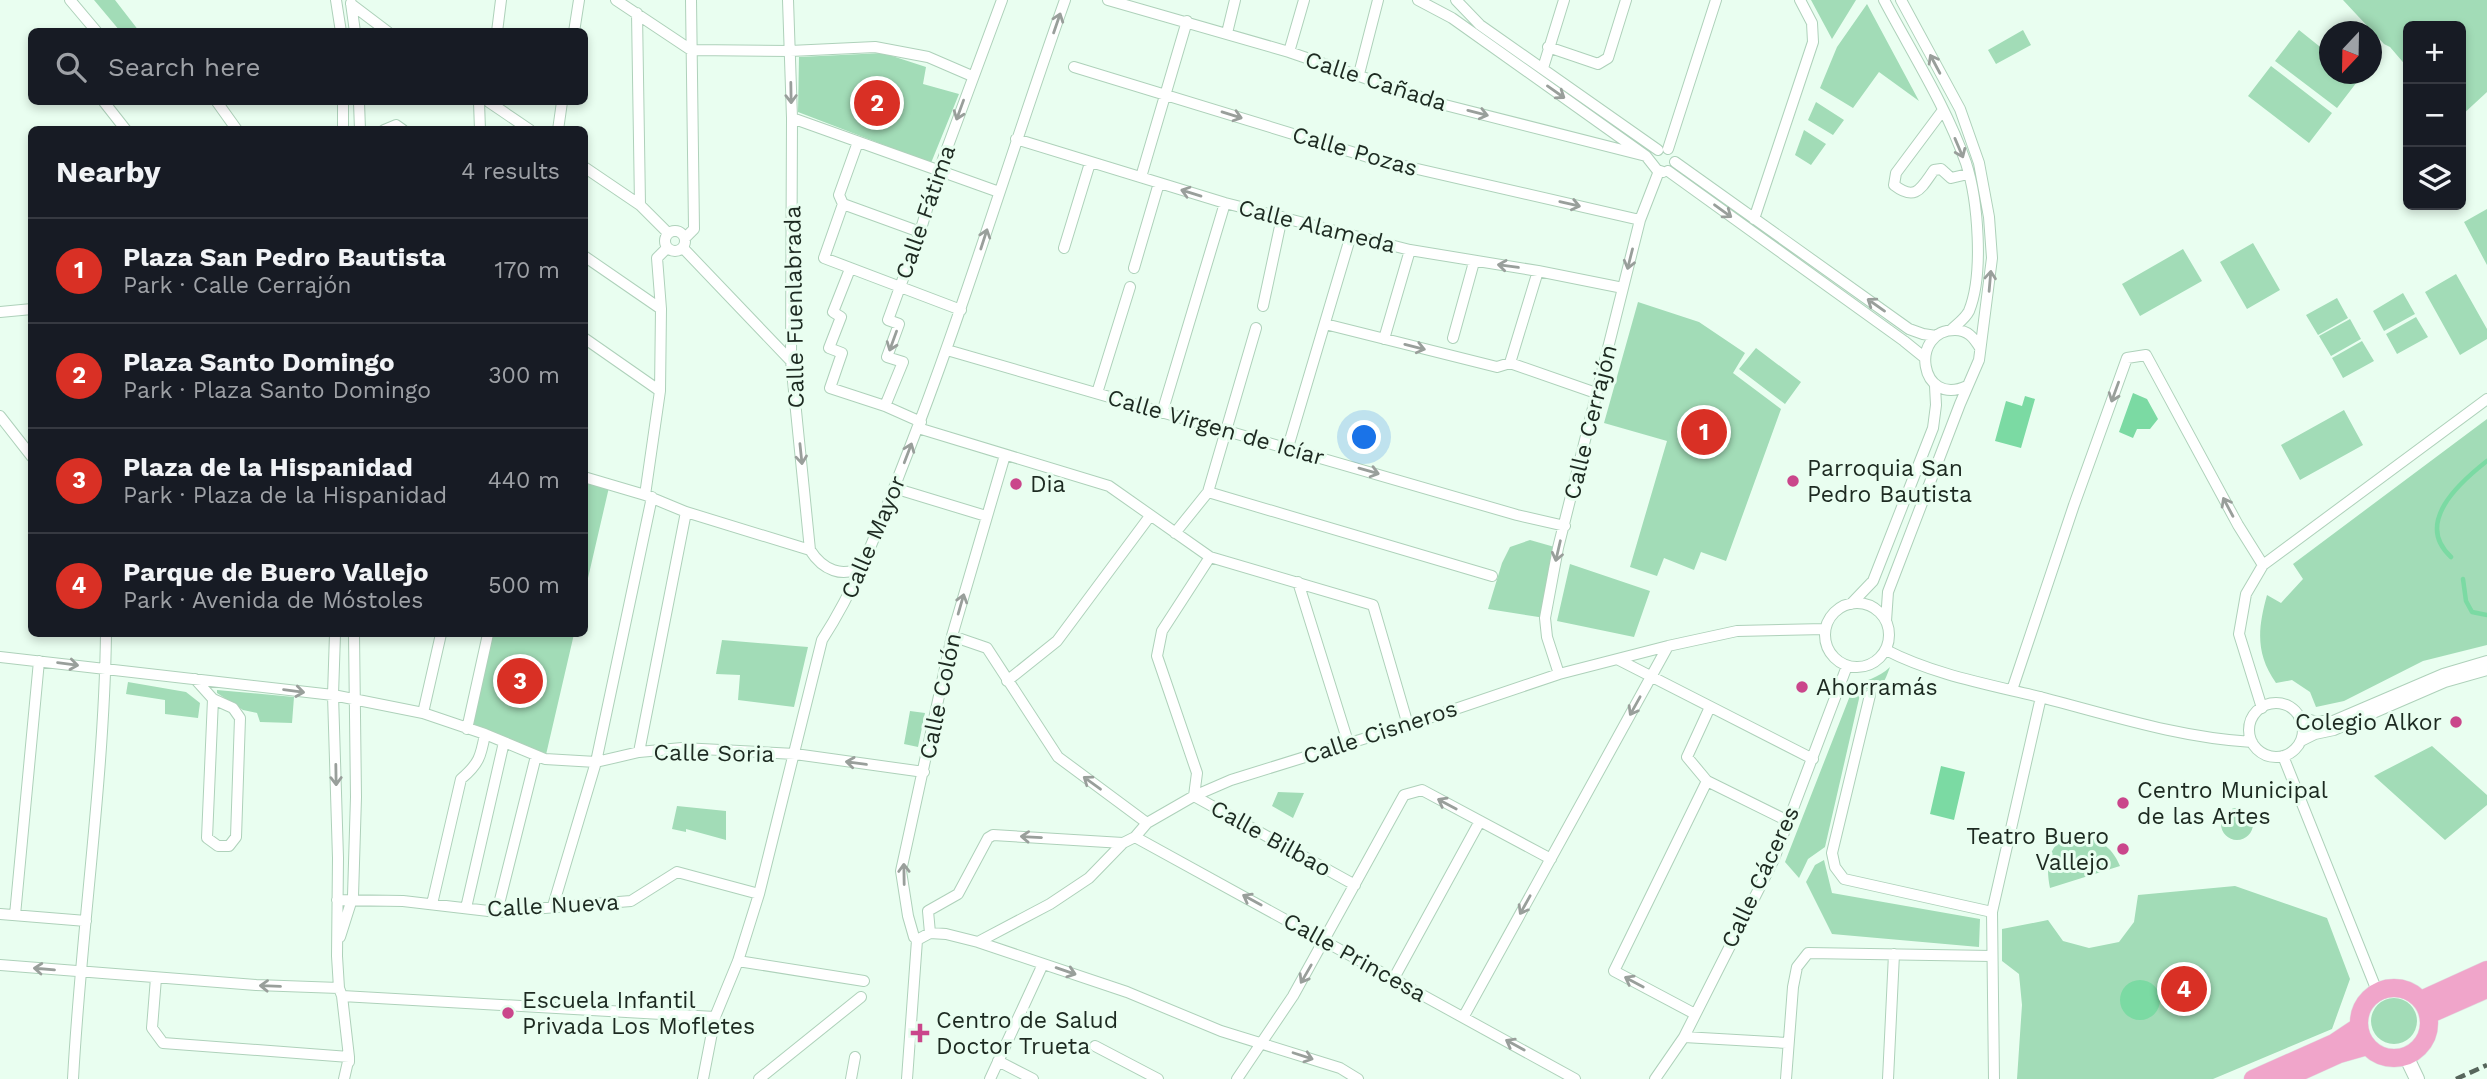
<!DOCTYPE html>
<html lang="en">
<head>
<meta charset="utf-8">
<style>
  :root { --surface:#171b24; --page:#20242c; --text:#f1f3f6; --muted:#9ea1a6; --line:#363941; --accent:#d93025 }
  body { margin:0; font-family:"Work Sans",sans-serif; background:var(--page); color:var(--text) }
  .controls { position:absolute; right:21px; top:21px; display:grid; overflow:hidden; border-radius:10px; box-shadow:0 4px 10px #0003 }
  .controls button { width:63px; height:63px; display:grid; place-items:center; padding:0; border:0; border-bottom:2px solid var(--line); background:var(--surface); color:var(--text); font:35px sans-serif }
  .compass { position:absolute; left:2319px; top:21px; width:63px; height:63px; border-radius:50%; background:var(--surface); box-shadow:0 4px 10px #0003; rotate:202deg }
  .you { position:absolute; left:1365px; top:438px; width:24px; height:24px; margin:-18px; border:5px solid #fff; border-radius:50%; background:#1a73e8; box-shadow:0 0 0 10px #1a73e833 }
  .badge { display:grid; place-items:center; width:46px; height:46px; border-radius:50%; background:var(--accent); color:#fff; font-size:23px; font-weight:700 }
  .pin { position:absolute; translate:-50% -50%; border:4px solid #fff; box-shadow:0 2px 7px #0006 }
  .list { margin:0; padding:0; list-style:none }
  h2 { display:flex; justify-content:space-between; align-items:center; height:91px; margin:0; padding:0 28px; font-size:30px }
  h2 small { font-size:23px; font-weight:400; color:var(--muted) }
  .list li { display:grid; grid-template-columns:46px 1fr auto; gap:21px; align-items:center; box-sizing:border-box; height:105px; padding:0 28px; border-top:2px solid var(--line) }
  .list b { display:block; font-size:26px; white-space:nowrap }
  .list p { margin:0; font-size:23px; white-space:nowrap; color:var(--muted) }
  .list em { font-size:23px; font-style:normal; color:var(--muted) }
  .icon { flex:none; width:38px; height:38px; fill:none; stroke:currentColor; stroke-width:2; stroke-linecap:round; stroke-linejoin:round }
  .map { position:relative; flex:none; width:2487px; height:1079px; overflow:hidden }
  .search { position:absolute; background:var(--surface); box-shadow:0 4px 10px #0003; left:28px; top:28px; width:560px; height:77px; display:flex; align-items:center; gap:18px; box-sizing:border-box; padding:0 24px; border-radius:10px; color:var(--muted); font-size:26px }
  .panel { position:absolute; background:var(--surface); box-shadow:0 4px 10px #0003; left:28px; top:126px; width:560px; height:511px; border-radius:10px }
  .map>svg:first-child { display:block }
</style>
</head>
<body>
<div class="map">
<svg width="2487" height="1079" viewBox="0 0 2487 1079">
  <rect width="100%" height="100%" fill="#e9fef0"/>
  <!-- green -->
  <path fill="#a2dcb7" d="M94,0H115L139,31H120Z
    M1811,0H1856L1832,39Z
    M2343,0H2487V92L2461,116V26H2408V68L2390,47L2384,44Z
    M1867,4L1919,101L1879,72L1853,108L1820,88L1837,47Z
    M2023,30L2031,45L1996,64L1988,50Z
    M2299,30L2329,54L2330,74H2355L2360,78L2337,108L2275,61Z
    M883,53L926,67L923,84L959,94L931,163L798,112L799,57Z
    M2271,66L2332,113L2309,143L2248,96Z
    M1816,102L1844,120L1833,135L1808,120Z
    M1804,130L1826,144L1811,165L1795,155Z
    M2487,209V265L2464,222Z
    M2253,243L2280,290L2247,309L2220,262Z
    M2183,249L2202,281L2140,316L2122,284Z
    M2456,274L2487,329V339L2460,355L2425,292Z
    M2403,293L2415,314L2384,331L2373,311Z
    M2337,298L2348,318L2318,335L2306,315Z
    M1638,302L1699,322L1745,353L1733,373L1781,409L1726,561L1701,552L1694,570L1664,558L1657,576L1630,567L1667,441L1604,423Z
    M2416,317L2428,337L2397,354L2386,334Z
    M2350,319L2361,339L2331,356L2319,336Z
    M2362,341L2374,361L2343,378L2332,358Z
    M1756,348L1801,382L1785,404L1739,369Z
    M2344,410L2363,445L2300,480L2281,445Z
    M2487,419V645L2423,661L2344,701L2316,707L2310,692L2292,680L2276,683C2255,653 2258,628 2267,595L2281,603L2303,579L2293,564Z
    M585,477L610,483L585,591Z
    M1530,540L1558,548L1545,618L1488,609L1502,563L1510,547Z
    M1570,564L1650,591L1634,637L1557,621Z
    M488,634H574L545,759L467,729Z
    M722,640L808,647L794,707L738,700L740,675L716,674Z
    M1890,667C1882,688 1883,687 1861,690L1825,847L1808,859L1799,878L1785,862L1853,688C1865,679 1878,679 1890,667Z
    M128,682L186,692L200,703L198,718L165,714V700L126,694Z
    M217,690L294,697L292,723L260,722L257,713L243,710L217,693Z
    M910,711L925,713L918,747L904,744Z
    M2432,746L2487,795V805L2445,840L2374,776Z
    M1278,792L1304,793L1293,818L1272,806Z
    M677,806L726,811V840L686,829V832L672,829Z
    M2221 824a16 16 0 1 1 32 0a16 16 0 1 1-32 0Z
    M2075,834C2097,837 2112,846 2120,866L2050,888C2045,863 2048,842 2075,834Z
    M1824,860L1832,893L1980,919L1979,947L1832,934L1806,882L1815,865Z
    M2235,886L2327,918L2350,979L2332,1029L2213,1079H2017L2022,1005L2019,974L2002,961V929L2048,920L2063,941L2089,948L2119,942L2134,922L2138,895Z
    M2371 1021a23 23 0 1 1 46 0a23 23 0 1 1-46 0Z"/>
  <!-- water -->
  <path fill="#7bdaa3" d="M2133,393L2147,399L2158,419L2150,429H2137L2133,438L2119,432Z
    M2025,396L2035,399L2021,448L1995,441L2006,401L2022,406Z
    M1941,766L1965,772L1954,820L1930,814Z
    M2120 1000a20 20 0 1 1 40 0a20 20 0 1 1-40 0Z"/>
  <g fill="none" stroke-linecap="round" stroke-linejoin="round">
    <!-- stream -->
    <path stroke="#7bdaa3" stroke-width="4.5" d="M2451,557C2414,523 2459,483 2487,461
      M2463,579L2466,601L2472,612L2487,615"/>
    <!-- minor casing -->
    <g stroke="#aed1ba" stroke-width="12">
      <path id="minor" d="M70,0L97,32
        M336,0L341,32
        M616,0L691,50L790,51L875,47L928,57L972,76
        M788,0L792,118L791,361L810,550C822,569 843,580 863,565
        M1108,0L1289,52L1441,104L1646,156
        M1418,0L1452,18L1646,156L1657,170L1663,172
        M1456,0L1480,25L1658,150
        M1884,0C1912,53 1946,106 1966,163C1978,200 1984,274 1969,311C1965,319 1957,324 1951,330
        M351,3L355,32
        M351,4L388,32
        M637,13L640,205
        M497,32L501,0
        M574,32L579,0
        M1227,33L1235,0
        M1548,47L1598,64L1608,58L1626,0
        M1289,52L1304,0
        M1074,67L1378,160L1640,220
        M1543,68L1564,0
        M1359,74L1378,0
        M104,102L126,130
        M217,102L237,130
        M343,102V130
        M359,102L360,130
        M479,102L480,130
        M489,102L530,130
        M1943,110L1896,173L1894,185C1916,202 1921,188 1934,170L1941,169L1951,178L1968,174
        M792,118L999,192
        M384,130L396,125L403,130
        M558,130L562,102
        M1016,139L1225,203L1410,250L1538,271L1623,288
        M858,142L839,195L843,204L824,258L961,310
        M1668,149L1716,0
        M1675,162L1909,329L1923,334L1936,336
        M584,167L640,205L668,233
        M1668,171L1904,341L1925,358
        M1141,177L1187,21
        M843,204L920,232
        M1754,219L1813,42L1812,23L1800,0
        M665 241a10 10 0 1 1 20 0a10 10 0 1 1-20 0Z
        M685,238L694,229L691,0
        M683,248L791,361
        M1064,248L1090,163
        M584,256L661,309
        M1134,268L1159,183
        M850,269L833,312L841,317L829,348L842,353L830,388L885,406L921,422
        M1263,306L1282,217
        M0,312L32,309
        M1325,324L1497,367L1510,363L1596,393
        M584,338L660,391
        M1453,338L1474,262
        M1384,339L1410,250
        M947,350L1517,515L1565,526
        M1510,363L1538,271
        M1967,386C1919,408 1909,330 1955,330C1968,330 1974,338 1980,348
        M1097,393L1130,287
        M885,406L903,362L887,357L899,324L888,320L920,232L939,170L1002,0
        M1162,413L1225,203
        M0,416L32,457
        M918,428L1109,486L1210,557L1373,605L1408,725
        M1288,447L1351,235
        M584,477L645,495L686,512L810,550
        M894,488L986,516
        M1208,492L1492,576
        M645,495L660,391L661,309L657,258L667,248
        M1175,533L1208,492L1256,328
        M1210,557L1162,631L1157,656L1197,773L1194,796L1355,885
        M1298,582L1348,742
        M1825 635a32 32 0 1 1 64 0a32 32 0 1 1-64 0Z
        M1851,604L1873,581L1933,428L1936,405L1935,386
        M1886,621L1888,592L1960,404L1979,360L1992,258L1989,217L1979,163L1960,109L1901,0
        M335,634L333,695L338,858L337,956L339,988L342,996L349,1057L344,1079
        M952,636L987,648L1058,757L1147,823
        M1886,650C1934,675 1992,685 2044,698C2113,716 2181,738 2252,742
        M0,657L333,695L423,713L485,734L545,759L596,762L639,752L682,748L795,754L924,772
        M1619,660L1813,759
        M1559,674L1547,637L1545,618L1558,548L1640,220L1659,171
        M195,679L213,699L207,838L218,846H229L236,837L240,718L233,708L213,699
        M1007,681L1057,641L1150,516
        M2012,690L2074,505L2127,358L2146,355L2238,525L2263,565
        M1870,695L1832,853L1835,867L1844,879L1992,912
        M2249 730a27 27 0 1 1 54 0a27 27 0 1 1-54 0Z
        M1710,707L1687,757L1707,781L1788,821
        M2262,708L2239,634L2246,594L2263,565L2487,399
        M423,713L441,634
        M2299,717L2314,721H2333L2443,674L2487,661
        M467,729L488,634
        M2301,741L2315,734L2334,730L2445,682L2487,670
        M639,752L686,512
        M2283,756L2377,991
        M1135,837L1575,1079
        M337,900L403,901L497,912L631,901L677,872L759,894
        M432,904L461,779C479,764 481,756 485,734
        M553,906L596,762L652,497
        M466,908L504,742
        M497,912L536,756
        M0,914L86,921
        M15,915L39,661
        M930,933L928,911L958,894L988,838L993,835L1123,843
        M340,937L353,896L356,797L354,634
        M917,940L914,937L908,916L901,871L952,636L1005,455
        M978,942L1050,904L1089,878L1123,843L1135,837L1147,823L1194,796L1231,780L1408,725L1559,674L1668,646L1737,631L1825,629
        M738,961L864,981
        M0,965L256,985L339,988
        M156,978L152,1028L163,1043L349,1057V1062
        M1394,978L1480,821
        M342,996L715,1017
        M1695,1014L1614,971L1707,781
        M1464,1016L1668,646
        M1684,1037L1787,1043
        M1095,1046L1158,1079
        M998,1061L1033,1079
        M73,1079C81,930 104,782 106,634
        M703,1079L715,1017L738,961L759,894L822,640C861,580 884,513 910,447C967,300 1012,149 1065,0
        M759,1079L861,997
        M851,1079L855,1057
        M907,1079L917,940L930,933L946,934L978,942L1127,992L1221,1031L1340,1068L1358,1079
        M990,1079L1043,964
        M1237,1079L1293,996L1404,795L1422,790L1551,859
        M1655,1079L1684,1037L1774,859L1847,666
        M1786,1079L1793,987L1797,967L1808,953L1992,956
        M1888,1079L1894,954
        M1994,1079L1992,912L2041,697"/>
    </g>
    <!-- tertiary casing -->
    <g stroke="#aed1ba" stroke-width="16">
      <path id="tertiary" d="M2406,1056L2417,1079"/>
    </g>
    <!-- primary casing -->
    <g stroke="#dfe1e0" stroke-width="19">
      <path id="primary" d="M2359 1023a35 35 0 1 1 70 0a35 35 0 1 1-70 0Z
        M2421,1000L2487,970
        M2428,1015L2487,989
        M2253,1079L2334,1043L2358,1027
        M2284,1079L2339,1054L2367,1046"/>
    </g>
    <!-- minor -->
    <use href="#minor" stroke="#fff" stroke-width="10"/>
    <!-- tertiary -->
    <use href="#tertiary" stroke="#fff" stroke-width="14"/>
    <!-- primary -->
    <use href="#primary" stroke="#f0a5ca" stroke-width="18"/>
    <!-- rail -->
    <path stroke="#57665c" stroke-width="4.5" stroke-dasharray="10 5" stroke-linecap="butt" d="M2456,1079L2487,1065"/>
  </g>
  <!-- one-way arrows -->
  <defs><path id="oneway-shaft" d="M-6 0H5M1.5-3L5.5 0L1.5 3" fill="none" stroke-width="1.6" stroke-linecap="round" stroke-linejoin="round" transform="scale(1.75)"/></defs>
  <g stroke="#999f9b">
    <use href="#oneway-shaft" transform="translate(1057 23) rotate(-71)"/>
    <use href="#oneway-shaft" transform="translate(1935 64) rotate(-118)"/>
    <use href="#oneway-shaft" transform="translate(1556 92) rotate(35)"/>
    <use href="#oneway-shaft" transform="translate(791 93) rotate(89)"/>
    <use href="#oneway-shaft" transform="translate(960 110) rotate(110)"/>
    <use href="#oneway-shaft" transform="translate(1478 113) rotate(14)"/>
    <use href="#oneway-shaft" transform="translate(1232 115) rotate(17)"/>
    <use href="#oneway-shaft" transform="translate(1959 148) rotate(67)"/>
    <use href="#oneway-shaft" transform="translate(1191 193) rotate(-163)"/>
    <use href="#oneway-shaft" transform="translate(1570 204) rotate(13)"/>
    <use href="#oneway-shaft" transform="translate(1723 211) rotate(36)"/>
    <use href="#oneway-shaft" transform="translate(984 239) rotate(-72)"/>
    <use href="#oneway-shaft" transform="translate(1630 259) rotate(104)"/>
    <use href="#oneway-shaft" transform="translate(1508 266) rotate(-172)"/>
    <use href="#oneway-shaft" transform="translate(1990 281) rotate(-85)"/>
    <use href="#oneway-shaft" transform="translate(1876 305) rotate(-145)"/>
    <use href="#oneway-shaft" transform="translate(893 341) rotate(110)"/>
    <use href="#oneway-shaft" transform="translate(1415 347) rotate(14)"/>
    <use href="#oneway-shaft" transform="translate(2115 392) rotate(110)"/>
    <use href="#oneway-shaft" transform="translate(908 453) rotate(-69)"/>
    <use href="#oneway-shaft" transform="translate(801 454) rotate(84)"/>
    <use href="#oneway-shaft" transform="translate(1369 471) rotate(16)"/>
    <use href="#oneway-shaft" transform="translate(2228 507) rotate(-118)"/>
    <use href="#oneway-shaft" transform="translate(1558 551) rotate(103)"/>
    <use href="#oneway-shaft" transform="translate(961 604) rotate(-74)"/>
    <use href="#oneway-shaft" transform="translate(68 664) rotate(7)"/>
    <use href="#oneway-shaft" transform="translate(294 691) rotate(7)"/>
    <use href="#oneway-shaft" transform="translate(1635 706) rotate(119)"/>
    <use href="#oneway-shaft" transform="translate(856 763) rotate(-172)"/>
    <use href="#oneway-shaft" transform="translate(336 775) rotate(89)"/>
    <use href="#oneway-shaft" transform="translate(1092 783) rotate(-144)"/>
    <use href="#oneway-shaft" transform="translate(1447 804) rotate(-152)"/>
    <use href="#oneway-shaft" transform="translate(1031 837) rotate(-177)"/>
    <use href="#oneway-shaft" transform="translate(904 874) rotate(-91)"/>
    <use href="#oneway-shaft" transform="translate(1252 900) rotate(-151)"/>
    <use href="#oneway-shaft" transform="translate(1525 905) rotate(119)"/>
    <use href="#oneway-shaft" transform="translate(44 969) rotate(-175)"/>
    <use href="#oneway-shaft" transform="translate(1066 971) rotate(19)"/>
    <use href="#oneway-shaft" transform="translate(1306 974) rotate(120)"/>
    <use href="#oneway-shaft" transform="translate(1634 982) rotate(-152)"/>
    <use href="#oneway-shaft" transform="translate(270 986) rotate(-178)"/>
    <use href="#oneway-shaft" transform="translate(1515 1045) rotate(-151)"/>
    <use href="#oneway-shaft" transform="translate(1303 1056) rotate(18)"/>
  </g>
  <!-- markers -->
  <g fill="#ca468b" stroke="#e9fef0" stroke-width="2.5">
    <circle cx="1793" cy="481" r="7"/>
    <circle cx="1016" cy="484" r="7"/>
    <circle cx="1802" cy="687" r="7"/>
    <circle cx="2456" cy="722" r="7"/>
    <circle cx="2123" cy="803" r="7"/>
    <circle cx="2123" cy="849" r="7"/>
    <circle cx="508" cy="1013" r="7"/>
    <path d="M916.5 1022.5h7v7h7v7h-7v7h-7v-7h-7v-7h7z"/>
  </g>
  <g text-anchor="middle" stroke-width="6" stroke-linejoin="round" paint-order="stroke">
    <!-- street labels -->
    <g font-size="23" fill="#1d2a21" stroke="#e9fef0">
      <text transform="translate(1376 81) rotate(18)" y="8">Calle Cañada</text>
      <text transform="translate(1355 151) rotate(16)" y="8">Calle Pozas</text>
      <text transform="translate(925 212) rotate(-71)" y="8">Calle Fátima</text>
      <text transform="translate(1317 226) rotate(14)" y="8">Calle Alameda</text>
      <text transform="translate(794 307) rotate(-91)" y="8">Calle Fuenlabrada</text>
      <text transform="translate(1590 422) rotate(-76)" y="8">Calle Cerrajón</text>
      <text transform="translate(1216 427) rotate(16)" y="8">Calle Virgen de Icíar</text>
      <text transform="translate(873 537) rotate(-67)" y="8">Calle Mayor</text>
      <text transform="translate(940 696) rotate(-78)" y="8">Calle Colón</text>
      <text transform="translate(1380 732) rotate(-18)" y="8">Calle Cisneros</text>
      <text transform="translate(714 753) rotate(1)" y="8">Calle Soria</text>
      <text transform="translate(1271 838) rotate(29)" y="8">Calle Bilbao</text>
      <text transform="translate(1760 877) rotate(-65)" y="8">Calle Cáceres</text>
      <text transform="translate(553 905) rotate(-3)" y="8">Calle Nueva</text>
      <text transform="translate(1355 957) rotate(29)" y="8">Calle Princesa</text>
    </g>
    <!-- poi labels -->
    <g font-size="23" fill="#1d2a21" stroke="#e9fef0" text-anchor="start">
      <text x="1807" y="476">Parroquia San<tspan x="1807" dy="26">Pedro Bautista</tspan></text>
      <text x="1030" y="492">Dia</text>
      <text x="1816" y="695">Ahorramás</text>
      <text x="2442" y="730" text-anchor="end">Colegio Alkor</text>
      <text x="2137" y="798">Centro Municipal<tspan x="2137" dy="26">de las Artes</tspan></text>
      <text x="2109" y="844" text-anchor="end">Teatro Buero<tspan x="2109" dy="26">Vallejo</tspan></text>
      <text x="522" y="1008">Escuela Infantil<tspan x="522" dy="26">Privada Los Mofletes</tspan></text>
      <text x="936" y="1028">Centro de Salud<tspan x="936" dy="26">Doctor Trueta</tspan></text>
    </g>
  </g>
</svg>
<div class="controls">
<button>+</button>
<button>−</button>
<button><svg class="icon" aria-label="layers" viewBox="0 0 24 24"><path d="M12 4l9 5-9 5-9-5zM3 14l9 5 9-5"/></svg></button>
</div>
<svg class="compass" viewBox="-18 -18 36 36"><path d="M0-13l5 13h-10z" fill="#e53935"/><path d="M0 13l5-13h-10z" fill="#9ea1a6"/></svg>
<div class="you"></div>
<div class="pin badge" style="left:1704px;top:432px">1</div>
<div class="pin badge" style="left:877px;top:103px">2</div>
<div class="pin badge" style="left:520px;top:681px">3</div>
<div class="pin badge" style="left:2184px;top:989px">4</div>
<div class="search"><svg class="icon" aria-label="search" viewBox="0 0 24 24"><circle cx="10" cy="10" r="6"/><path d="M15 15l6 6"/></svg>Search here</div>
<section class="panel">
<h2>Nearby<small>4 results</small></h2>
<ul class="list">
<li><span class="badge">1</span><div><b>Plaza San Pedro Bautista</b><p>Park · Calle Cerrajón</p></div><em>170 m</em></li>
<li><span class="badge">2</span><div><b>Plaza Santo Domingo</b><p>Park · Plaza Santo Domingo</p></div><em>300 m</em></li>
<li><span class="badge">3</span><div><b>Plaza de la Hispanidad</b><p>Park · Plaza de la Hispanidad</p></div><em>440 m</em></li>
<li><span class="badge">4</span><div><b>Parque de Buero Vallejo</b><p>Park · Avenida de Móstoles</p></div><em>500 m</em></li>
</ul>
</section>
</div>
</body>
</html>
